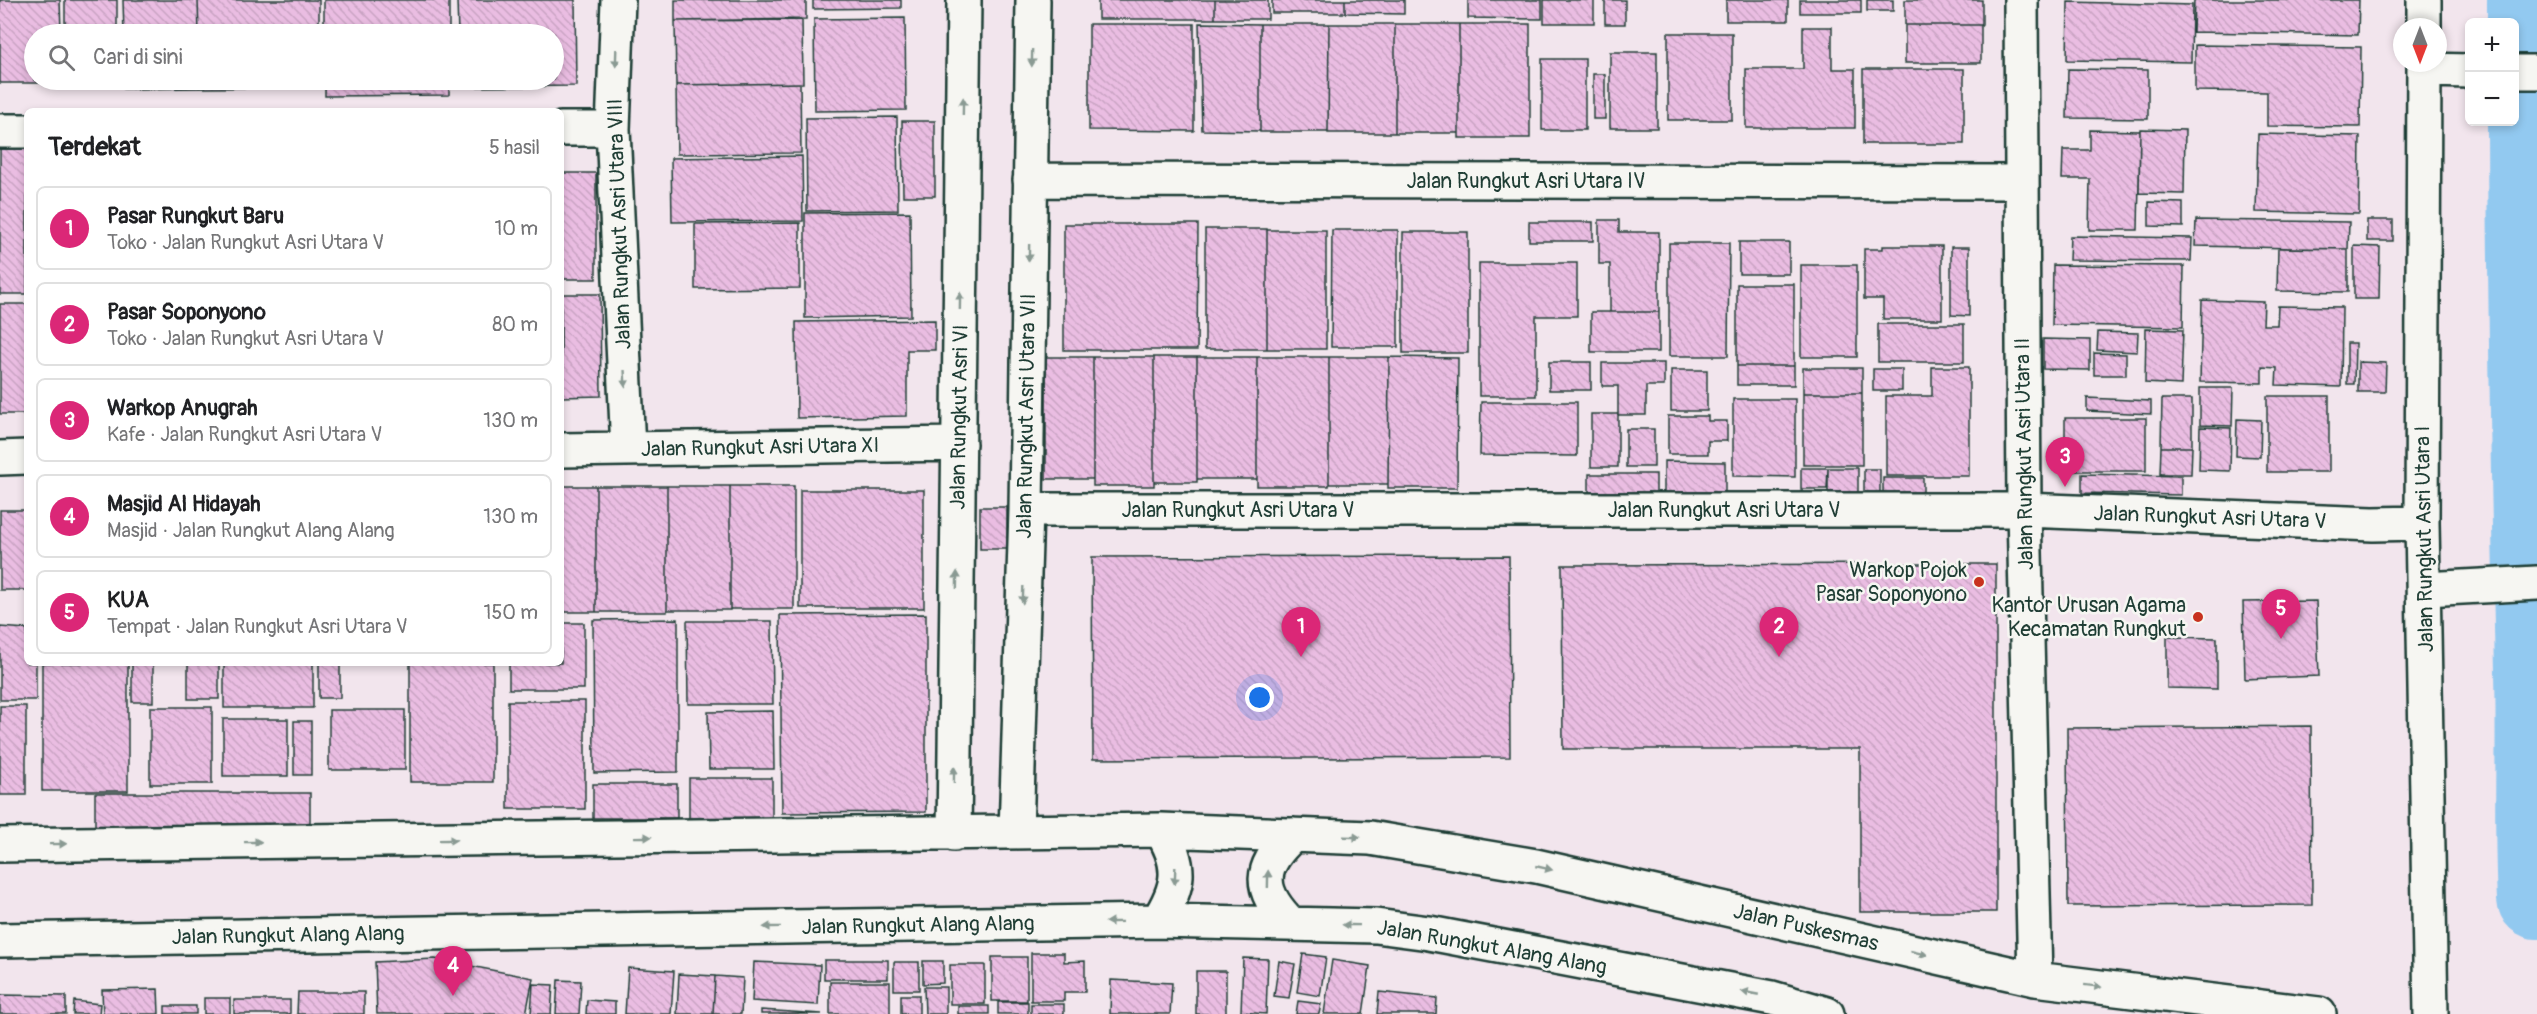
<!DOCTYPE html>
<html lang="id">
<head>
<meta charset="utf-8">
<style>
  :root { --surface:#fff; --page:#f6f6f6; --text:#202124; --muted:#757577; --line:#e0e0e0; --accent:#db2777 }
  body { margin:0; font-family:Pangolin,sans-serif; background:var(--page); color:var(--text) }
  .controls { position:absolute; right:18px; top:18px; display:grid; overflow:hidden; border-radius:9px; box-shadow:0 3px 9px #0003 }
  .controls button { width:54px; height:54px; display:grid; place-items:center; padding:0; border:0; border-bottom:2px solid var(--line); background:var(--surface); color:var(--text); font:30px sans-serif }
  .compass { position:absolute; left:2393px; top:18px; width:54px; height:54px; border-radius:50%; background:var(--surface); box-shadow:0 3px 9px #0003; rotate:180deg }
  .you { position:absolute; left:1260px; top:698px; width:21px; height:21px; margin:-15px; border:4px solid #fff; border-radius:50%; background:#1a73e8; box-shadow:0 0 0 9px #1a73e833 }
  .badge { display:grid; place-items:center; width:39px; height:39px; border-radius:50%; background:var(--accent); color:#fff; font-size:20px; font-weight:700 }
  .pin { position:absolute; translate:-50% -50px; filter:drop-shadow(0 2px 3px #0008) }
  .pin::after { content:''; position:absolute; top:32px; width:21px; height:18px; background:inherit; clip-path:polygon(0 0,100% 0,50% 100%) }
  .list { margin:0; padding:0; list-style:none }
  h2 { display:flex; justify-content:space-between; align-items:center; height:78px; margin:0; padding:0 24px; font-size:26px }
  h2 small { font-size:20px; font-weight:400; color:var(--muted) }
  .list li { display:grid; grid-template-columns:39px 1fr auto; gap:18px; align-items:center; box-sizing:border-box; height:84px; margin:0 12px 12px; padding:0 12px; border:2px solid var(--line); border-radius:9px }
  .list b { display:block; font-size:22px; white-space:nowrap }
  .list p { margin:0; font-size:20px; white-space:nowrap; color:var(--muted) }
  .list em { font-size:20px; font-style:normal; color:var(--muted) }
  .icon { flex:none; width:33px; height:33px; fill:none; stroke:currentColor; stroke-width:2; stroke-linecap:round; stroke-linejoin:round }
  .map { position:relative; flex:none; width:2537px; height:1014px; overflow:hidden }
  .search { position:absolute; background:var(--surface); box-shadow:0 3px 9px #0003; left:24px; top:24px; width:540px; height:66px; display:flex; align-items:center; gap:15px; box-sizing:border-box; padding:0 21px; border-radius:33px; color:var(--muted); font-size:22px }
  .panel { position:absolute; background:var(--surface); box-shadow:0 3px 9px #0003; left:24px; top:108px; width:540px; height:558px; border-radius:9px }
  .map>svg:first-child { display:block }
</style>
</head>
<body>
<div class="map">
<svg width="2537" height="1014" viewBox="0 0 2537 1014">
  <defs>
    <pattern id="building-back-hatch" width="6" height="6" patternUnits="userSpaceOnUse" patternTransform="scale(1.5)"><rect width="6" height="6" fill="#eabde2"/><path d="M-1 5l2 2M0 0l6 6M5-1l2 2" fill="none" stroke="#c8a3c2"/></pattern>
  </defs>
  <rect width="100%" height="100%" fill="#f2e5ed"/>
  <filter id="ink" filterUnits="userSpaceOnUse"><feTurbulence type="fractalNoise" baseFrequency=".0167" numOctaves="2"/><feDisplacementMap in="SourceGraphic" scale="12" xChannelSelector="R" yChannelSelector="G"/><feConvolveMatrix kernelMatrix="1 2 1 2 8 2 1 2 1" color-interpolation-filters="sRGB"/></filter>
  <g filter="url(#ink)">
    <g fill="none" stroke-linecap="round" stroke-linejoin="round">
      <!-- river -->
      <path stroke="#92c9f0" stroke-width="80" d="M2527,0C2526,224 2530,448 2535,672C2537,747 2533,823 2537,899"/>
    </g>
    <!-- building -->
    <path fill="url(#building-back-hatch)" stroke="#1f3d34" stroke-width="1.5" d="M0,0H60L61,34H34V80H61V83H0Z
      M65,0H117V34H65Z
      M123,0H198L199,34H124Z
      M198,0H319V34H199Z
      M324,0H449V34H324Z
      M457,0H575L576,86L458,87V80H554V34H458Z
      M675,0H806V19L675,21Z
      M813,0H901V8L813,9Z
      M1098,0H1215V19H1098Z
      M1215,0H1268V19H1215Z
      M1272,0H1345V13H1272Z
      M1345,0H1404V14L1345,13Z
      M1468,0H1542V19L1468,18Z
      M1544,0H1594V23H1544Z
      M1605,0H1625V24H1605Z
      M1726,0H1788V21H1726Z
      M1800,0H1861V13H1800Z
      M1867,0H1893V11H1867Z
      M1905,0H1982V25H1905Z
      M2194,0H2359L2358,35L2193,32Z
      M2068,2L2192,5L2191,62L2067,60Z
      M905,18L906,110L815,111L814,19Z
      M802,20L803,83L676,85L675,21Z
      M1199,23L1260,24V131L1202,130Z
      M1089,24H1194V131L1089,130Z
      M1260,24H1329L1328,132H1260Z
      M1329,24H1395V133H1328Z
      M1395,24H1459V133H1395Z
      M1459,24H1530V138H1459Z
      M1905,25H1981V63H1905Z
      M1803,27H1832V69H1855V128H1746V69H1803Z
      M1668,33H1732V120H1668Z
      M2195,45L2361,47L2360,127L2267,126V92L2195,91Z
      M1610,52H1657V128H1610Z
      M1542,59H1585V130H1542Z
      M1863,69H1964V144H1863Z
      M2068,69L2148,70V119L2067,118Z
      M1593,74H1605V119H1593Z
      M66,80H118V85H66Z
      M124,80H199V88L124,89Z
      M199,80H319L320,87L199,88Z
      M325,80H449V95L325,96Z
      M800,83L801,153L677,154L676,85Z
      M897,117L898,210L807,211L806,118Z
      M902,121H935V196H903Z
      M2140,129L2185,130L2184,194L2139,193Z
      M2090,130L2140,131L2138,230H2089L2090,179H2062L2063,150H2090Z
      M2258,134L2360,136L2359,214L2256,212Z
      M0,148H27V294H0Z
      M802,156L803,221L672,222L671,158Z
      M561,173H596V279H561Z
      M2149,202L2183,203V227L2149,226Z
      M910,212L911,316L805,318V213Z
      M1599,220H1619V232H1659V312H1610V264H1599Z
      M2196,220L2349,222L2348,249L2195,246Z
      M2367,220H2393V241H2367Z
      M1529,222H1593V241H1529Z
      M800,223V288L695,289V224Z
      M1064,224H1198L1197,350H1064Z
      M1205,229H1267V349H1205Z
      M1267,230H1326V349H1267Z
      M1332,230H1398V347H1331Z
      M1403,232H1468V353H1403Z
      M2070,236L2192,238L2191,261L2069,260Z
      M1739,242H1789V274H1739Z
      M1669,243H1729L1728,356H1669Z
      M1883,246H1942V319H1883V299H1864V249H1883Z
      M2354,246L2380,247L2379,299H2354Z
      M1951,247H1969V316L1951,315Z
      M2278,248L2348,249V292L2277,291Z
      M1479,263H1577V316H1536V396H1479Z
      M1801,265H1857V357H1801Z
      M2053,265L2184,266L2183,327L2052,325Z
      M1737,284H1794V366H1737Z
      M561,294H600L601,396L561,397Z
      M2202,300L2264,302L2263,325H2277L2278,306L2342,307L2341,387L2276,385L2277,368L2262,367V383L2200,382Z
      M0,304H27V414H0Z
      M1591,312H1659V352H1591Z
      M935,320V350H907V416L797,418L796,322Z
      M1878,324H1964V362H1878Z
      M2146,329L2183,330L2181,385L2145,383Z
      M2098,332L2138,333L2137,352L2097,350Z
      M2043,339L2090,340V370L2043,369Z
      M2347,343H2355L2354,384H2347Z
      M2094,353L2126,354V375H2094Z
      M1046,357H1093V479H1046Z
      M1093,357H1154V486H1093Z
      M1154,357H1197V482H1154Z
      M1197,357H1257V479H1197Z
      M1257,357H1329V486H1257Z
      M1329,357H1389L1388,484H1329Z
      M1389,357L1458,358L1457,488H1388Z
      M1549,362H1591V390H1549Z
      M2358,362L2386,363L2385,392H2358Z
      M1602,363H1664V386H1646V415H1618V386H1602Z
      M1737,366H1794V385H1737Z
      M1932,367H1969V476H1886V396H1932Z
      M1803,368H1862V393H1803Z
      M1873,369H1902V391H1873Z
      M1671,370H1707V411H1671Z
      M2200,388H2233L2232,426L2200,425Z
      M1803,393H1862V465H1803Z
      M2267,396H2329V472H2267Z
      M2087,398L2151,401V414L2087,411Z
      M1733,399H1795V477L1733,476Z
      M2162,399H2192V447H2161Z
      M1481,402H1577V456L1480,455Z
      M1591,414H1618V467H1591Z
      M1668,416H1708V421H1727V441H1708V454H1668Z
      M2065,418H2146V471H2065Z
      M2237,419L2261,420L2260,457L2236,456Z
      M2200,427L2231,428L2230,471L2199,470Z
      M1626,429H1654V467H1626Z
      M2161,447H2192L2191,474H2160Z
      M1664,461L1725,462V498L1664,497Z
      M1801,468H1828L1827,489H1801Z
      M1828,468H1858V494H1828Z
      M1864,469H1880V501H1864Z
      M1589,474H1656V492H1589Z
      M2082,474L2181,476V495L2082,493Z
      M1883,478H1923V493L1883,492Z
      M561,486H596V612H561Z
      M596,486H667V612H596Z
      M667,486H730V610H667Z
      M730,486H794V609H730Z
      M800,490H924V608H800Z
      M980,507H1007V549H980Z
      M0,510H27V590H0Z
      M1509,556L1510,757L1093,759L1092,557Z
      M1926,564H1996V912H1860V749H1563L1562,565Z
      M2316,601L2319,676L2245,679L2243,602Z
      M926,614V812L782,813L780,615Z
      M678,619V772L594,773L593,620Z
      M687,621H772L773,704H688Z
      M561,623H584V689H509V663H561Z
      M0,627L27,629V663H36V700H0Z
      M2167,637L2217,638V689L2167,688Z
      M42,663H128V791H42Z
      M132,663H153V702H132Z
      M188,663H219V699H188Z
      M224,663H313V708H224Z
      M319,663H340V698H319Z
      M410,663H493V782H410Z
      M508,701H585V809H508Z
      M0,706H26V795H0Z
      M150,707H212V784H150Z
      M329,710H405V770H329Z
      M773,711L774,769H709L708,712Z
      M223,719H288V776H223Z
      M294,721H311V775H294Z
      M2311,726L2312,905L2068,906L2067,728Z
      M689,778H772V829H689Z
      M593,784H677V818H593Z
      M95,793H310V831H95Z
      M1031,953H1064V962L1085,961V992H1064V1001H1031Z
      M1303,954L1326,957L1320,996L1297,992Z
      M992,957H1027V1001H992Z
      M1243,958L1268,959L1266,1014L1241,1012Z
      M435,959L533,978L526,1014H377L375,962Z
      M824,960H888V979H824Z
      M1332,960L1370,966L1363,1014H1324Z
      M923,961H943V983L923,984Z
      M1279,961L1295,964L1289,998L1274,996Z
      M754,962L820,965L818,1005L752,1001Z
      M894,962H919V990H894Z
      M950,965H985V1004H950Z
      M628,968L674,971L671,1014H625Z
      M1196,971H1226V1014H1196Z
      M679,974L715,976L713,1014H677Z
      M715,976L743,978L741,1014H713Z
      M558,980L581,981L579,1014H556Z
      M1111,980L1172,983L1170,1014H1110Z
      M830,982H890V1014H830Z
      M533,984L553,985L551,1014H531Z
      M924,987H946V1014H925Z
      M158,989L159,1014H103L102,990Z
      M298,992H364V1014H297Z
      M1379,992L1437,998L1436,1014H1377Z
      M0,995L66,996V1014H0Z
      M901,995H919V1014H901Z
      M204,998H230V1014H204Z
      M234,1000H290V1014H234Z
      M587,1000L615,1002V1014H586Z
      M74,1001L100,1004L99,1014H73Z
      M1298,1001L1321,1004L1319,1014H1296Z
      M998,1002H1028V1014H998Z
      M1031,1004H1064V1014H1031Z
      M165,1006H196V1014H165Z
      M958,1006H989V1014H958Z
      M761,1010L822,1014H761Z"/>
    <g fill="none" stroke-linecap="round" stroke-linejoin="round">
      <!-- minor casing -->
      <g stroke="#1f3d34" stroke-width="38">
        <path id="minor" d="M618,0L613,129L628,449
          M2021,0L2024,510L2035,979
          M2424,27V0
          M2424,63L2422,523L2431,1014
          M2424,70L2470,71
          M2514,72H2537
          M561,129H613
          M0,131H27
          M1030,180L2022,182
          M561,450L959,444
          M0,458L27,457
          M1026,510H2024L2373,524L2422,523
          M2425,589L2537,583
          M1016,832L1026,510L1033,0
          M954,834L964,0
          M0,845L1161,830L1370,838L1536,866L2035,979L2319,1014
          M1158,921C1180,886 1183,866 1161,830
          M1291,924C1257,890 1258,867 1293,835
          M0,940L1158,921L1376,926L1429,933L1772,998L1827,1014"/>
      </g>
      <!-- minor -->
      <use href="#minor" stroke="#f6f6f2" stroke-width="33"/>
    </g>
    <!-- one-way arrows -->
    <defs><path id="oneway-solid" d="M-6-.8H1V-3.2L6.5 0L1 3.2V.8H-6Z" transform="scale(1.5)"/></defs>
    <g fill="#8a9a93">
      <use href="#oneway-solid" transform="translate(616 58) rotate(92)"/>
      <use href="#oneway-solid" transform="translate(1032 58) rotate(91)"/>
      <use href="#oneway-solid" transform="translate(963 106) rotate(-89)"/>
      <use href="#oneway-solid" transform="translate(1029 253) rotate(91)"/>
      <use href="#oneway-solid" transform="translate(960 301) rotate(-89)"/>
      <use href="#oneway-solid" transform="translate(625 379) rotate(87)"/>
      <use href="#oneway-solid" transform="translate(957 580) rotate(-89)"/>
      <use href="#oneway-solid" transform="translate(1023 595) rotate(92)"/>
      <use href="#oneway-solid" transform="translate(954 775) rotate(-89)"/>
      <use href="#oneway-solid" transform="translate(643 837) rotate(-1)"/>
      <use href="#oneway-solid" transform="translate(1352 837) rotate(2)"/>
      <use href="#oneway-solid" transform="translate(448 840) rotate(-1)"/>
      <use href="#oneway-solid" transform="translate(253 842) rotate(-1)"/>
      <use href="#oneway-solid" transform="translate(58 844) rotate(-1)"/>
      <use href="#oneway-solid" transform="translate(1544 868) rotate(13)"/>
      <use href="#oneway-solid" transform="translate(1175 876) rotate(92)"/>
      <use href="#oneway-solid" transform="translate(1268 879) rotate(-89)"/>
      <use href="#oneway-solid" transform="translate(1114 922) rotate(179)"/>
      <use href="#oneway-solid" transform="translate(1351 925) rotate(-179)"/>
      <use href="#oneway-solid" transform="translate(772 927) rotate(179)"/>
      <use href="#oneway-solid" transform="translate(1919 953) rotate(13)"/>
      <use href="#oneway-solid" transform="translate(2093 986) rotate(7)"/>
      <use href="#oneway-solid" transform="translate(1750 993) rotate(-169)"/>
    </g>
  </g>
  <!-- markers -->
  <g fill="#c8321e" stroke="#f6f6f2" stroke-width="2">
    <circle cx="1979" cy="582" r="6"/>
    <circle cx="2198" cy="617" r="6"/>
  </g>
  <g text-anchor="middle" stroke-width="5" stroke-linejoin="round" paint-order="stroke">
    <!-- street labels -->
    <g font-size="21" fill="#1f3d34" stroke="#f6f6f2">
      <text x="1526" y="188">Jalan Rungkut Asri Utara IV</text>
      <text transform="translate(619 224) rotate(-92)" y="7">Jalan Rungkut Asri Utara VIII</text>
      <text transform="translate(1026 416) rotate(-89)" y="7">Jalan Rungkut Asri Utara VII</text>
      <text transform="translate(959 417) rotate(-89)" y="7">Jalan Rungkut Asri VI</text>
      <text transform="translate(760 447) rotate(-1)" y="7">Jalan Rungkut Asri Utara XI</text>
      <text transform="translate(2024 454) rotate(-91)" y="7">Jalan Rungkut Asri Utara II</text>
      <text x="1238" y="517">Jalan Rungkut Asri Utara V</text>
      <text x="1724" y="517">Jalan Rungkut Asri Utara V</text>
      <text transform="translate(2210 517) rotate(2)" y="7">Jalan Rungkut Asri Utara V</text>
      <text transform="translate(2424 539) rotate(-91)" y="7">Jalan Rungkut Asri Utara I</text>
      <text transform="translate(918 925) rotate(-1)" y="7">Jalan Rungkut Alang Alang</text>
      <text transform="translate(1806 927) rotate(13)" y="7">Jalan Puskesmas</text>
      <text transform="translate(288 935) rotate(-1)" y="7">Jalan Rungkut Alang Alang</text>
      <text transform="translate(1492 947) rotate(10)" y="7">Jalan Rungkut Alang Alang</text>
    </g>
    <!-- poi labels -->
    <g font-size="21" fill="#1f3d34" stroke="#f6f6f2" text-anchor="end">
      <text x="1967" y="577">Warkop Pojok<tspan x="1967" dy="24">Pasar Soponyono</tspan></text>
      <text x="2186" y="612">Kantor Urusan Agama<tspan x="2186" dy="24">Kecamatan Rungkut</tspan></text>
    </g>
  </g>
</svg>
<div class="controls">
<button>+</button>
<button>−</button>
</div>
<svg class="compass" viewBox="-18 -18 36 36"><path d="M0-13l5 13h-10z" fill="#e53935"/><path d="M0 13l5-13h-10z" fill="#757577"/></svg>
<div class="you"></div>
<div class="pin badge" style="left:1301px;top:657px">1</div>
<div class="pin badge" style="left:1779px;top:657px">2</div>
<div class="pin badge" style="left:2065px;top:487px">3</div>
<div class="pin badge" style="left:453px;top:996px">4</div>
<div class="pin badge" style="left:2281px;top:639px">5</div>
<div class="search"><svg class="icon" aria-label="search" viewBox="0 0 24 24"><circle cx="10" cy="10" r="6"/><path d="M15 15l6 6"/></svg>Cari di sini</div>
<section class="panel">
<h2>Terdekat<small>5 hasil</small></h2>
<ul class="list">
<li><span class="badge">1</span><div><b>Pasar Rungkut Baru</b><p>Toko · Jalan Rungkut Asri Utara V</p></div><em>10 m</em></li>
<li><span class="badge">2</span><div><b>Pasar Soponyono</b><p>Toko · Jalan Rungkut Asri Utara V</p></div><em>80 m</em></li>
<li><span class="badge">3</span><div><b>Warkop Anugrah</b><p>Kafe · Jalan Rungkut Asri Utara V</p></div><em>130 m</em></li>
<li><span class="badge">4</span><div><b>Masjid Al Hidayah</b><p>Masjid · Jalan Rungkut Alang Alang</p></div><em>130 m</em></li>
<li><span class="badge">5</span><div><b>KUA</b><p>Tempat · Jalan Rungkut Asri Utara V</p></div><em>150 m</em></li>
</ul>
</section>
</div>
</body>
</html>
